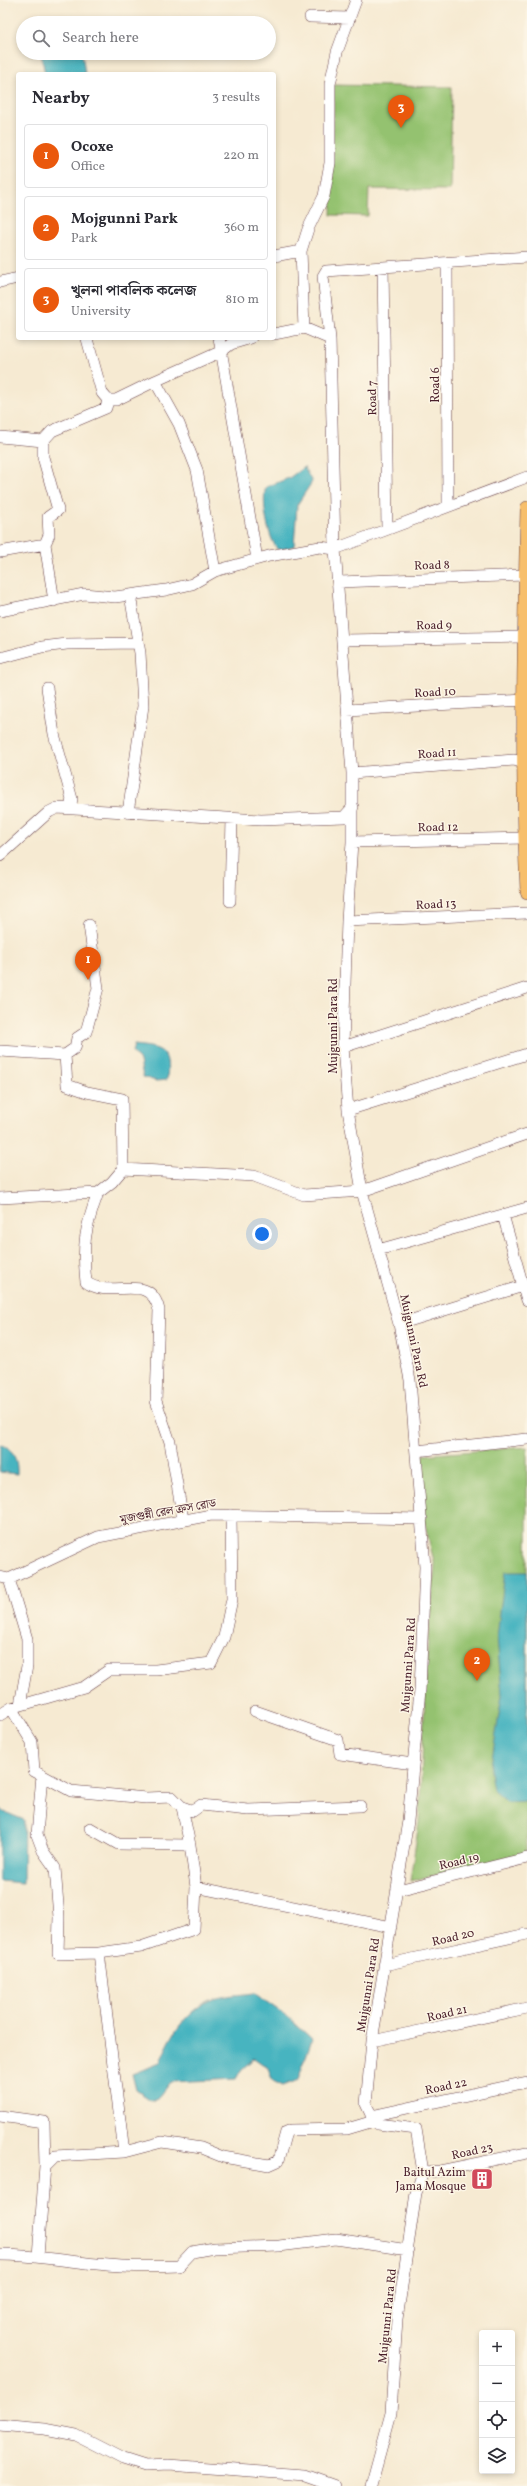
<!DOCTYPE html>
<html lang="en">
<head>
<meta charset="utf-8">
<style>
  :root { --surface:#fff; --page:#f2f2f3; --text:#2b2b33; --muted:#7c7c81; --line:#e1e1e2; --accent:#ea580c }
  body { margin:0; font-family:Vollkorn,"Noto Serif Bengali",serif; background:var(--page); color:var(--text) }
  .controls { position:absolute; right:12px; bottom:12px; display:grid; overflow:hidden; border-radius:4px; box-shadow:0 2px 6px #0003 }
  .controls button { width:36px; height:36px; display:grid; place-items:center; padding:0; border:0; border-bottom:1px solid var(--line); background:var(--surface); color:var(--text); font:20px sans-serif }
  .you { position:absolute; left:262px; top:1234px; width:14px; height:14px; margin:-10px; border:3px solid #fff; border-radius:50%; background:#1a73e8; box-shadow:0 0 0 6px #1a73e833 }
  .badge { display:grid; place-items:center; width:26px; height:26px; border-radius:50%; background:var(--accent); color:#fff; font-size:13px; font-weight:700 }
  .pin { position:absolute; translate:-50% -33px; filter:drop-shadow(0 1px 2px #0008) }
  .pin::after { content:''; position:absolute; top:21px; width:14px; height:12px; background:inherit; clip-path:polygon(0 0,100% 0,50% 100%) }
  .list { margin:0; padding:0; list-style:none }
  h2 { display:flex; justify-content:space-between; align-items:center; height:52px; margin:0; padding:0 16px; font-size:17px }
  h2 small { font-size:13px; font-weight:400; color:var(--muted) }
  .list li { display:grid; grid-template-columns:26px 1fr auto; gap:12px; align-items:center; box-sizing:border-box; height:64px; margin:0 8px 8px; padding:0 8px; border:1px solid var(--line); border-radius:4px }
  .list b { display:block; font-size:15px; white-space:nowrap }
  .list p { margin:0; font-size:13px; white-space:nowrap; color:var(--muted) }
  .list em { font-size:13px; font-style:normal; color:var(--muted) }
  .icon { flex:none; width:22px; height:22px; fill:none; stroke:currentColor; stroke-width:2; stroke-linecap:round; stroke-linejoin:round }
  .map { position:relative; flex:none; width:527px; height:2486px; overflow:hidden }
  .search { position:absolute; background:var(--surface); box-shadow:0 2px 6px #0003; left:16px; top:16px; width:260px; height:44px; display:flex; align-items:center; gap:10px; box-sizing:border-box; padding:0 14px; border-radius:22px; color:var(--muted); font-size:15px }
  .panel { position:absolute; background:var(--surface); box-shadow:0 2px 6px #0003; left:16px; top:72px; width:260px; height:268px; border-radius:4px }
  .map>svg:first-child { display:block }
</style>
</head>
<body>
<div class="map">
<svg width="527" height="2486" viewBox="0 0 527 2486">
  <rect width="100%" height="100%" fill="#fcf5e5"/>
  <filter id="ink" filterUnits="userSpaceOnUse"><feTurbulence type="fractalNoise" baseFrequency=".025" numOctaves="2"/><feDisplacementMap in="SourceGraphic" scale="8" xChannelSelector="R" yChannelSelector="G"/><feConvolveMatrix kernelMatrix="1 2 1 2 8 2 1 2 1" color-interpolation-filters="sRGB"/></filter>
  <filter id="wash" filterUnits="userSpaceOnUse"><feTurbulence type="fractalNoise" baseFrequency=".012" numOctaves="4" result="noise"/><feDisplacementMap in="SourceGraphic" scale="16" xChannelSelector="R" yChannelSelector="G"/><feGaussianBlur stdDeviation="0.9" result="paint"/><feColorMatrix in="noise" values="0 0 0 0 0 0 0 0 0 0 0 0 0 0 0 0 0 1.4 0 .05"/><feComposite in="paint" operator="in"/></filter>
  <g filter="url(#wash)">
    <rect width="100%" height="100%" fill="#f6ead2"/>
    <!-- green -->
    <path fill="#94c270" stroke="#6f704e" d="M334,85L452,87L450,190L369,189L368,216L331,215Z
      M527,1447V1854L410,1881L419,1822L428,1637L435,1566L424,1520L422,1455Z"/>
    <!-- water -->
    <path fill="#46b4c0" stroke="#486a76" d="M41,53H82L85,74H45Z
      M304,467L312,482L297,505L294,546L278,550C268,538 261,502 266,487L289,478Z
      M134,1045C163,1048 170,1049 167,1080L156,1081L143,1077L140,1061L132,1052Z
      M0,1444C13,1450 18,1459 17,1474L0,1472Z
      M505,1572H527V1801L507,1802L493,1790L490,1772L502,1695L497,1637Z
      M0,1810L24,1820L23,1883L0,1881Z
      M254,1993L288,2017L312,2039L298,2080L283,2086L273,2081L268,2068L254,2058L241,2070L236,2079L171,2082L160,2096L151,2100L136,2090L132,2074L160,2063C169,2038 187,2008 214,1999C226,1995 241,1995 254,1993Z"/>
  </g>
  <g filter="url(#ink)">
    <g fill="none" stroke-linecap="round" stroke-linejoin="round">
      <!-- minor casing -->
      <g stroke="#643d44" stroke-width="12">
        <path id="minor" d="M310,17L350,18
          M274,256L301,251
          M447,264L448,505
          M383,267L387,528
          M0,282L18,278
          M274,334L304,328
          M219,338L257,559
          M87,339L102,393L108,400H116L155,381L179,424L197,470L215,571
          M330,339L304,328L301,251L308,229L324,196L330,163V84L337,52L356,0
          M155,381L222,351L231,344L251,338
          M0,437L43,441
          M0,552L45,544
          M339,582L526,575
          M54,601L45,544L49,535L48,517L58,510L43,457V441L52,431L106,408L108,400
          M0,611L84,594L115,597L166,590L192,584L215,571L269,556L320,547L335,549L527,477
          M343,640L525,637
          M0,658L42,647L67,644L138,643
          M47,688L54,734L72,799L70,808
          M347,710L524,700
          M352,773L514,760L524,763
          M128,813L143,706L140,653L130,595
          M352,842L524,838
          M0,856L49,812L57,808L261,820L344,817L353,807
          M230,901L232,819
          M347,921L527,913
          M343,1047L527,988
          M0,1051L65,1055L67,1085L87,1092L122,1099L123,1169L254,1176L304,1195L362,1191L527,1134
          M65,1055L75,1048L77,1038L86,1032L98,988L89,925
          M348,1110L527,1054
          M98,1193C85,1228 82,1245 86,1282C111,1301 150,1270 159,1310L156,1401L170,1442L183,1520
          M0,1198L98,1193L112,1182L123,1169
          M503,1215L527,1300
          M378,1250L527,1208
          M399,1324L523,1286
          M416,1451L527,1439
          M0,1577L9,1579L98,1537L211,1515L422,1519
          M9,1579L27,1639V1666L20,1705
          M11,1708L32,1742L34,1771L71,1791L146,1798L172,1797L182,1807L193,1811L201,1805L248,1810L360,1806
          M255,1711L338,1740L340,1754L413,1764
          M0,1715L11,1708L84,1687L109,1670H156L211,1663L224,1637L232,1599L231,1515
          M42,1775L37,1835L43,1851L55,1868L59,1917L58,1954L99,1953L124,2152
          M182,1807L190,1845L196,1887L391,1927
          M90,1828L118,1844L190,1845
          M398,1890L527,1858
          M99,1953L141,1947L194,1929L196,1887
          M384,1965L527,1934
          M372,2041L527,2008
          M0,2116L44,2122L45,2166
          M371,2116L527,2082
          M423,2172L440,2171L527,2153
          M0,2255C33,2255 64,2261 97,2264C124,2267 152,2267 179,2266L192,2252L214,2248L279,2246L336,2239L408,2250
          M38,2256L45,2166L55,2156L124,2152L162,2142L201,2148L223,2157L269,2165L278,2161L286,2132L291,2130L347,2129L374,2121
          M0,2425L45,2429L76,2435L123,2459L145,2466L168,2465L305,2475L336,2486
          M371,2486L391,2413L397,2319L416,2193L423,2172L416,2129L378,2124L374,2121L366,2104L372,2041L408,1821L420,1690L425,1567L410,1380L399,1324L362,1191L348,1110L343,1047L347,921L352,842V773L335,549L330,339L323,276L326,271L527,257"/>
      </g>
      <!-- major casing -->
      <g stroke="#643d44" stroke-width="14">
        <path id="major" d="M527,508C524,636 521,765 527,892"/>
      </g>
      <!-- minor -->
      <use href="#minor" stroke="#fff" stroke-width="11"/>
      <!-- major -->
      <use href="#major" stroke="#f7bf6c" stroke-width="13"/>
    </g>
  </g>
  <!-- icons -->
  <defs>
    <g id="building-square" transform="scale(1.15)"><rect x="-9" y="-9" width="18" height="18" rx="4" fill="#d1495b" stroke="#fcf5e5"/><path d="M-4-6H4V6H1V3H-1V6H-4ZM-2.5-4.3h1.7v1.8h-1.7ZM.8-4.3h1.7v1.8H.8ZM-2.5-1h1.7V.8h-1.7ZM.8-1h1.7V.8H.8Z" fill="#fff"/></g>
  </defs>
  <g fill-rule="evenodd">
    <use href="#building-square" x="482" y="2179"/>
  </g>
  <g text-anchor="middle" stroke-width="3" stroke-linejoin="round" paint-order="stroke">
    <!-- street labels -->
    <g font-size="12" fill="#4a1f2b" stroke="#fcf5e5">
      <text transform="translate(435 385) rotate(-90)" y="4">Road 6</text>
      <text transform="translate(372 398) rotate(-91)" y="4">Road 7</text>
      <text transform="translate(432 565) rotate(-2)" y="4">Road 8</text>
      <text transform="translate(434 625) rotate(-1)" y="4">Road 9</text>
      <text transform="translate(435 692) rotate(-3)" y="4">Road 10</text>
      <text transform="translate(437 753) rotate(-4)" y="4">Road 11</text>
      <text transform="translate(438 827) rotate(-1)" y="4">Road 12</text>
      <text transform="translate(436 904) rotate(-3)" y="4">Road 13</text>
      <text transform="translate(333 1026) rotate(-90)" y="4">Mujgunni Para Rd</text>
      <text transform="translate(414 1341) rotate(78)" y="4">Mujgunni Para Rd</text>
      <text transform="translate(168 1511) rotate(-10)" y="4">মুজগুন্নী রেল ক্রস রোড</text>
      <text transform="translate(408 1665) rotate(-86)" y="4">Mujgunni Para Rd</text>
      <text transform="translate(459 1861) rotate(-13)" y="4">Road 19</text>
      <text transform="translate(453 1937) rotate(-13)" y="4">Road 20</text>
      <text transform="translate(368 1985) rotate(-81)" y="4">Mujgunni Para Rd</text>
      <text transform="translate(447 2013) rotate(-13)" y="4">Road 21</text>
      <text transform="translate(446 2086) rotate(-12)" y="4">Road 22</text>
      <text transform="translate(472 2151) rotate(-12)" y="4">Road 23</text>
      <text transform="translate(387 2316) rotate(-84)" y="4">Mujgunni Para Rd</text>
    </g>
    <!-- poi labels -->
    <g font-size="12" fill="#4a1f2b" stroke="#fcf5e5" text-anchor="end">
      <text x="466" y="2176">Baitul Azim<tspan x="466" dy="14">Jama Mosque</tspan></text>
    </g>
  </g>
</svg>
<div class="controls">
<button>+</button>
<button>−</button>
<button><svg class="icon" aria-label="locate" viewBox="0 0 24 24"><circle cx="12" cy="12" r="6"/><path d="M12 2v4M12 18v4M2 12h4M18 12h4"/></svg></button>
<button><svg class="icon" aria-label="layers" viewBox="0 0 24 24"><path d="M12 4l9 5-9 5-9-5zM3 14l9 5 9-5"/></svg></button>
</div>
<div class="you"></div>
<div class="pin badge" style="left:88px;top:980px">1</div>
<div class="pin badge" style="left:477px;top:1681px">2</div>
<div class="pin badge" style="left:401px;top:128px">3</div>
<div class="search"><svg class="icon" aria-label="search" viewBox="0 0 24 24"><circle cx="10" cy="10" r="6"/><path d="M15 15l6 6"/></svg>Search here</div>
<section class="panel">
<h2>Nearby<small>3 results</small></h2>
<ul class="list">
<li><span class="badge">1</span><div><b>Ocoxe</b><p>Office</p></div><em>220 m</em></li>
<li><span class="badge">2</span><div><b>Mojgunni Park</b><p>Park</p></div><em>360 m</em></li>
<li><span class="badge">3</span><div><b>খুলনা পাবলিক কলেজ</b><p>University</p></div><em>810 m</em></li>
</ul>
</section>
</div>
</body>
</html>
